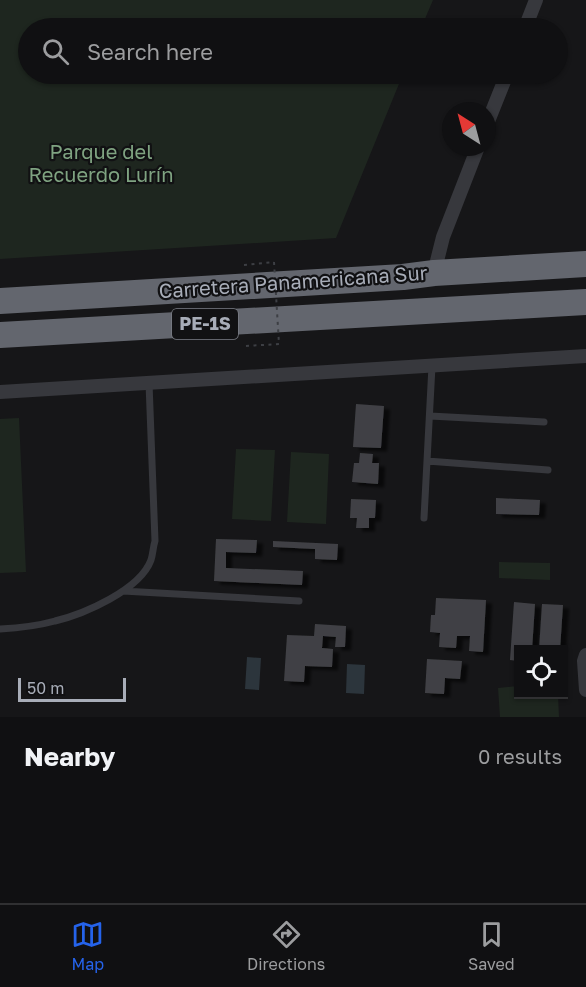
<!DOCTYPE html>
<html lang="en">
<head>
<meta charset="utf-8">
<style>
  :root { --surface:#101012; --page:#19191b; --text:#f1f3f6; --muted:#9c9d9f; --line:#303032; --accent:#2563eb }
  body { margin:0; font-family:"Golos Text",sans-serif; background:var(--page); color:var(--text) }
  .controls { position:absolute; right:18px; bottom:18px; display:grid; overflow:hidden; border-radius:0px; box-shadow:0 2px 4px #0004 }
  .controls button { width:54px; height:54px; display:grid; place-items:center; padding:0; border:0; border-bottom:2px solid var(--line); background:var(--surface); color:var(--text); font:30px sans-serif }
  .compass { position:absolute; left:442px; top:102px; width:54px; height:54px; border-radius:50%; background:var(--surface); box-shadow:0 2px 4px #0004; rotate:324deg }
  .scale { position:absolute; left:18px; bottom:15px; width:108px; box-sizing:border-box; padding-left:6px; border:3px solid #a8adb8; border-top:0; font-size:16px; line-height:21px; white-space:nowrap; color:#a8adb8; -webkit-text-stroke:4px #111113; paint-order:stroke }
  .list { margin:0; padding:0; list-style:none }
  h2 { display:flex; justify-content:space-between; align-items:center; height:78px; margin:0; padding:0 24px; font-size:26px }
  h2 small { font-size:20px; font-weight:400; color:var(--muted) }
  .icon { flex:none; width:33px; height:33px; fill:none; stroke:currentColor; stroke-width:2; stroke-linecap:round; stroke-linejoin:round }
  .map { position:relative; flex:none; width:586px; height:717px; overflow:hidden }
  .search { position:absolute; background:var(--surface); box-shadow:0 2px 4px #0004; left:18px; right:18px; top:18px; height:66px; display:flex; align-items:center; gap:15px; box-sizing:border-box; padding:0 21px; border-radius:33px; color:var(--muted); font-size:22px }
  .sheet { height:186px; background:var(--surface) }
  nav { display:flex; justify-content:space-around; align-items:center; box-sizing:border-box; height:84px; border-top:2px solid var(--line); background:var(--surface); font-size:16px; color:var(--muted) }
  nav a { display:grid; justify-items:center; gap:3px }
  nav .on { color:var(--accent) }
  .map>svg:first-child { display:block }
</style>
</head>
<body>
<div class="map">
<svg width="586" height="717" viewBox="0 0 586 717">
  <defs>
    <filter id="shadow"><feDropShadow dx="6" dy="3.5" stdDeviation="1.5" flood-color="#0009"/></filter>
  </defs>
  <rect width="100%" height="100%" fill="#161618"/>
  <!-- green -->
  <path fill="#1e261f" d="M0,0H433L421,28H28V74H403L336,238L0,259Z
    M19,418L26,572L0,573V419Z
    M236,449L275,450L271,521L232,519Z
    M291,452L329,454L326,524L287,522Z
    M499,562L550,563V580L499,578Z
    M518,686V694L558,695L559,717H500L498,688Z"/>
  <!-- water -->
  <path fill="#2c353c" d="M247,657L261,658L259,690L245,689Z
    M347,664L365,665L364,694L346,693Z"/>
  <!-- building -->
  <path fill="#404145" filter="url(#shadow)" d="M356,404L384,406L381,448L353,447Z
    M360,453L373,454L372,463H379L378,484L352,482L354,463H359Z
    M496,498L540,500L539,515L496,514Z
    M351,499L376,500L375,518H369V528H356L357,518H350Z
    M216,539L257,540L256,553L226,552V568L303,571L302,585L214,581Z
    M273,541L338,544L337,560L315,559V549L273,547Z
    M436,598L486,600L483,652L469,651L470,636H457L456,648L439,647L440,633L430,632L431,615H435Z
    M514,602L535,604L532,650H518V661L510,660Z
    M542,604L563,605L560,650H539Z
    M315,624L346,626L345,647H335L336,637L323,636L322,648L333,649L332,667L305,666L304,682L284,681L287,635L314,636Z
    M427,659L462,661L460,679L445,678L444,694L425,693Z"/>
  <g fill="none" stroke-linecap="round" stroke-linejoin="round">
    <!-- path -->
    <path stroke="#3d3f44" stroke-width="2" stroke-dasharray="3 4.5" stroke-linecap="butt" d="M244,265L274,262
      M246,346L279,344"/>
    <!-- lane -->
    <path stroke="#37383d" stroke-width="7" d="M430,416L544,422
      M427,461L548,470
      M424,518L432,366
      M123,591L299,601
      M0,629C19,628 37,626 55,621C84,614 140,590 151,560C153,554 153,547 155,541L149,383"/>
    <!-- street -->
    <path stroke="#37383d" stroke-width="14" d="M525,28L536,0
      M487,124L507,74
      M434,273L443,237L478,147
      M0,392L586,356
      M586,655L584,661L586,690"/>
    <!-- highway -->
    <path stroke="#63666e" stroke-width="26" d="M0,301L403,277L434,273L586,264
      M0,335L586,302"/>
    <!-- path-bridge -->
    <path stroke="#3d3f44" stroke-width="2" stroke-dasharray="3 4.5" stroke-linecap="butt" d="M274,262L279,344"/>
  </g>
  <g text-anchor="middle" stroke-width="4.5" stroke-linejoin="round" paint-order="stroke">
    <!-- shield labels -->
    <rect fill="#111113" stroke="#7b7e86" stroke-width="1.5" x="172" y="309" width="66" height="30" rx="4.5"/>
    <g font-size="18" font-weight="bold" fill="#a8adb8">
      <text x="205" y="330">PE-1S</text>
    </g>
    <!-- park labels -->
    <g font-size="20" fill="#7fa381" stroke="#111113">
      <text x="101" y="159">Parque del<tspan x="101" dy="23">Recuerdo Lurín</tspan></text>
    </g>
    <!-- street labels -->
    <g font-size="20" fill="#a8adb8" stroke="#111113">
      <text transform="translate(293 282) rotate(-4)" y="7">Carretera Panamericana Sur</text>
    </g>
  </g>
</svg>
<div class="controls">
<button><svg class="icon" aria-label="locate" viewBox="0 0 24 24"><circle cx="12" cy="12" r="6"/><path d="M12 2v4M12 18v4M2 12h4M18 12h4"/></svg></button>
</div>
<svg class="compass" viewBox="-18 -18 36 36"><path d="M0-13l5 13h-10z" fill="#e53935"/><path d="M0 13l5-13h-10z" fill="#9c9d9f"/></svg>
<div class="scale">50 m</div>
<div class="search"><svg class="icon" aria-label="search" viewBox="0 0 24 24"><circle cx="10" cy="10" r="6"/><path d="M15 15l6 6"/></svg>Search here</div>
</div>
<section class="sheet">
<h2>Nearby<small>0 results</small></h2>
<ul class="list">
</ul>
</section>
<nav>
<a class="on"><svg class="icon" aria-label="map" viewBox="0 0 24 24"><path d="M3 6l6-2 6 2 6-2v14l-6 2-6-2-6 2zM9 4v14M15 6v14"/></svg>Map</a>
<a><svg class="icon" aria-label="directions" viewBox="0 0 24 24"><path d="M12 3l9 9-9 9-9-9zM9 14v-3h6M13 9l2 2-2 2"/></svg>Directions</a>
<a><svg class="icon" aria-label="saved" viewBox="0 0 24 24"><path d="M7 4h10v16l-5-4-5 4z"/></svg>Saved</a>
</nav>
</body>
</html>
